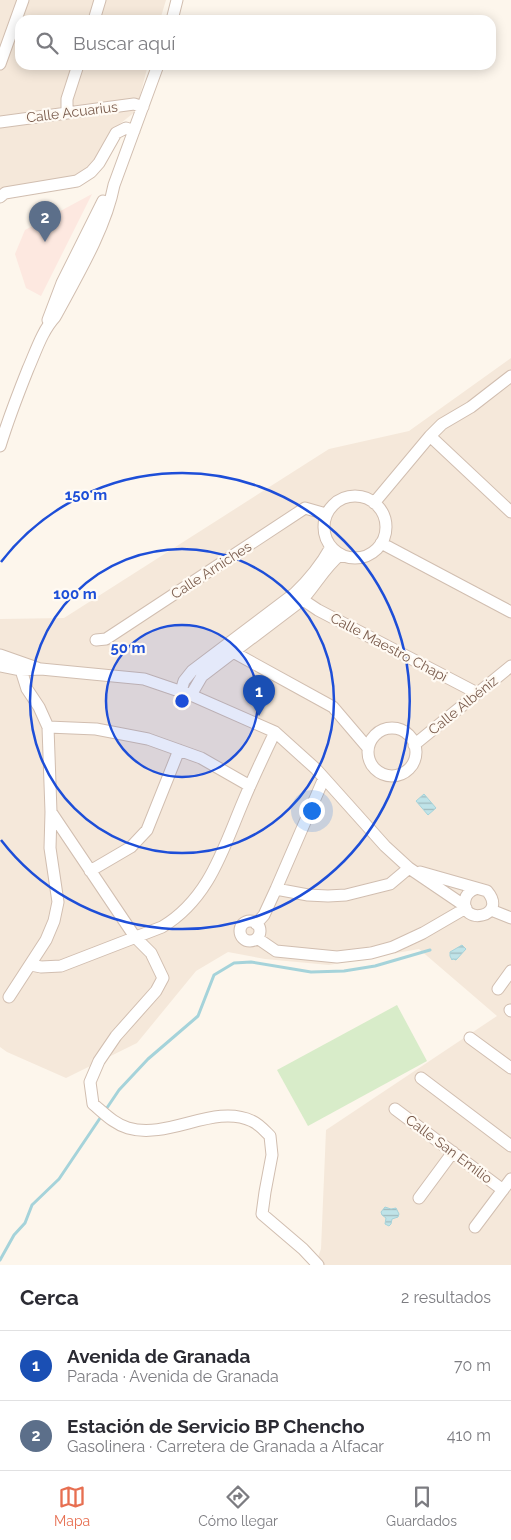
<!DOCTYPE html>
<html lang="es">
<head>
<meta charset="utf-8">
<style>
  :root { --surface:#fff; --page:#f2f2f3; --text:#2b2b33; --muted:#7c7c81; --line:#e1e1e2; --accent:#e76f51 }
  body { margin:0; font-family:Raleway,sans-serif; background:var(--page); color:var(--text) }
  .you { position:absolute; left:311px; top:810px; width:18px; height:18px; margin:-12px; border:4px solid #fff; border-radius:50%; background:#1a73e8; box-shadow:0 0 0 8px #1a73e833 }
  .badge { display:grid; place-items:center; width:32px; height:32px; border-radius:50%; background:var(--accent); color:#fff; font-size:16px; font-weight:700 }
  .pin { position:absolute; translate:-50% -41px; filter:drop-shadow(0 1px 2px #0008) }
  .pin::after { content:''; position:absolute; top:26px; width:18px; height:15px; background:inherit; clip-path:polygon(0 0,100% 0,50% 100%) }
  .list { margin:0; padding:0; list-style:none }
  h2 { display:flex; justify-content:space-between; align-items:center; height:65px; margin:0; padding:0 20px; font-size:21px }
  h2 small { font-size:16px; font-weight:400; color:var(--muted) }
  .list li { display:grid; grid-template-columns:32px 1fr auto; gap:15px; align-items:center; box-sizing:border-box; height:70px; padding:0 20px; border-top:1px solid var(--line) }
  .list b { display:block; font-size:19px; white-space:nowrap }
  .list p { margin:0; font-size:16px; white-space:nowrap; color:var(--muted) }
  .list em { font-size:16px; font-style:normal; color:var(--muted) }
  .icon { flex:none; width:28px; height:28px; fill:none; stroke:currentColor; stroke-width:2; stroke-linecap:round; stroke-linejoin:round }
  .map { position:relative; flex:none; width:511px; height:1265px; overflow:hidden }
  .search { position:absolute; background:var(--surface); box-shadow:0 2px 12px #0003; left:15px; right:15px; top:15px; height:55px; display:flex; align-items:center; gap:12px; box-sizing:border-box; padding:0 18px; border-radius:15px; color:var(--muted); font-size:19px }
  .sheet { height:205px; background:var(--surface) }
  nav { display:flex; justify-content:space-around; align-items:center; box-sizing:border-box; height:70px; border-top:1px solid var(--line); background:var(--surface); font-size:14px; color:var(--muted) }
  nav a { display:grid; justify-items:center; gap:2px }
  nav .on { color:var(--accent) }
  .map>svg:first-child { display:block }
</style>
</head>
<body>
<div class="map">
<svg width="511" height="1265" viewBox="0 0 511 1265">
  <defs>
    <pattern id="water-rules" width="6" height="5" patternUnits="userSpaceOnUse" patternTransform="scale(1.25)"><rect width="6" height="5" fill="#bfe3e8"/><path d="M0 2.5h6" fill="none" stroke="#a0bbbe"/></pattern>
  </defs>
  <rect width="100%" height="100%" fill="#fdf6ec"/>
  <!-- residential -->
  <path fill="#f5e8da" d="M0,0H166L160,20H20V65H148L136,111L111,131L90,168L77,176L0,193Z
    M511,358V1265H315L321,1249L326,1130L497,1016L419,949L329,965L265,959L228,952L196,971L137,1043L66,1078L7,1052L0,1047V619L64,618L329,449L409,431Z"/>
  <!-- commercial -->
  <path fill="#fde8e0" d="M92,194L41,296L26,288L15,254L25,230Z"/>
  <!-- grass -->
  <path fill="#d8ecc9" d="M397,1005L427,1061L308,1126L277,1070Z"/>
  <!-- water -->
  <path fill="url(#water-rules)" stroke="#a5d3da" d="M424,794L436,808L428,815L416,801Z
    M462,945L466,949L456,960L453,959L452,960L450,956V952Z
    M385,1207L391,1209L396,1208L399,1214L398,1217L392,1219L391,1224L389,1226L385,1224L386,1218L382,1215L381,1212Z"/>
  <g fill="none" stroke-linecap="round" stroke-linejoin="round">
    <!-- stream -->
    <path stroke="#a5d3da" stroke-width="3" d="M0,1260L14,1235L25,1223L32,1205L59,1179L119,1090L148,1059L198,1016L214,975L234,963L251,962L311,972L344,971L375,966L430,950"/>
    <!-- minor casing -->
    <g stroke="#d1beb0" stroke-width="13">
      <path id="minor" d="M94,20L100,0
        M172,20L177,0
        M0,64L23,0
        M67,112V99L78,65
        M0,122L134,104L143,107
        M0,197L5,193L77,181L91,172L99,163L116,133L126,128L134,131
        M48,320L62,283L103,201
        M430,436L511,512
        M0,446C8,420 18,394 28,369C36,351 42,331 55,317C76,278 106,228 114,185L158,65
        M324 527a31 31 0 1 1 62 0a31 31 0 1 1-62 0Z
        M374,503L430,436L442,424L471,407L511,376
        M381,543L511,612
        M294,594L318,610L477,693
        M96,640L106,639L305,508L326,514
        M230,649L233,652L333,707L368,748
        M0,655L37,668
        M0,666L21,670L41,669L144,679L191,695L275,732L316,769L385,846L409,868L465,906
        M181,691L184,681L192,671L294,594C309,580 321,565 331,547
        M191,695L202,676L302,600C315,586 325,567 340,555
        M48,727L96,729L148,739L201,758L250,786
        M368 752a24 24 0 1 1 48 0a24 24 0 1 1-48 0Z
        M414,745L511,666
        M51,812L135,937L151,953L163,978L156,991L116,1036L99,1061L90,1082L93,1104C104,1113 114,1124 128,1128C169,1140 214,1103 252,1121C259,1124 265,1131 270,1136L272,1155L265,1192L262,1214L303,1249L318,1265
        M90,871L131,847L147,830L179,750
        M420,872L487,891C509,917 460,926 465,900C466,894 470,891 475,889
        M276,889L308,895L328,896L346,895L390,884L409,868
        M491,910L511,918
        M240 931a10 10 0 1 1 20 0a10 10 0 1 1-20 0Z
        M256,924L264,915L276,889L324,778
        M257,938L276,951L337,957L371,953L393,947L423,933L466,908
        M31,965L41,967L61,966L162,927C209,899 223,849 243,802C253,778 264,755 275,732
        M498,989L511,971
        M9,997L46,940L54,921L58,902L50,848L51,812L48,727L39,707L27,689L21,670
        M510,1010L511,1011
        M470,1038L511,1068
        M421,1078L511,1146
        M395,1109L503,1190
        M419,1198L453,1152
        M475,1227L511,1179"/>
    </g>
    <!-- minor -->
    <use href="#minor" stroke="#fff" stroke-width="11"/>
  </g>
  <!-- distance rings -->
  <circle cx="182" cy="701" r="76" fill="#1d4ed8" fill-opacity=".12"/>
  <g fill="none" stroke="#1d4ed8" stroke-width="2.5">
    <circle cx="182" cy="701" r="76"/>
    <circle cx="182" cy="701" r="152"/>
    <path d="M1 562A228 228 0 1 1 1 840"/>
  </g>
  <g text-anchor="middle" stroke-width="4.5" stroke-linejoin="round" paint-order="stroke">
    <!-- street labels -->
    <g font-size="14" fill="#7a5c4d" stroke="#fffaf3">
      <text transform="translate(72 112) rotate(-7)" y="5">Calle Acuarius</text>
      <text transform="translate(211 570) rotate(-33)" y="5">Calle Arniches</text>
      <text transform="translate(389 647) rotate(28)" y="5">Calle Maestro Chapi</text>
      <text transform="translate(463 705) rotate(-39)" y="5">Calle Albéniz</text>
      <text transform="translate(449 1149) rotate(37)" y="5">Calle San Emilio</text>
    </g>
  </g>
  <circle cx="182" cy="701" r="8" fill="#1d4ed8" stroke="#fffaf3" stroke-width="2.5"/>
  <g font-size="15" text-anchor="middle" font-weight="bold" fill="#1d4ed8" stroke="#fffaf3" stroke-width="4.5" stroke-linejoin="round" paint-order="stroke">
    <text x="86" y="500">150 m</text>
    <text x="75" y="599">100 m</text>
    <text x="128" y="653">50 m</text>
  </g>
</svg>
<div class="you"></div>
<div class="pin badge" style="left:259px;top:716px;background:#1a4fb4">1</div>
<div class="pin badge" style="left:45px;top:242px;background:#5c6f8a">2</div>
<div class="search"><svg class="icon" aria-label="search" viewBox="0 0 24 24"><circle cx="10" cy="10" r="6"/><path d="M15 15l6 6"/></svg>Buscar aquí</div>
</div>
<section class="sheet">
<h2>Cerca<small>2 resultados</small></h2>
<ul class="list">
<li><span class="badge" style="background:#1a4fb4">1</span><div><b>Avenida de Granada</b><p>Parada · Avenida de Granada</p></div><em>70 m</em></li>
<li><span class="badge" style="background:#5c6f8a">2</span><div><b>Estación de Servicio BP Chencho</b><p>Gasolinera · Carretera de Granada a Alfacar</p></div><em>410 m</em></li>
</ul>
</section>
<nav>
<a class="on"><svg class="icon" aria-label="map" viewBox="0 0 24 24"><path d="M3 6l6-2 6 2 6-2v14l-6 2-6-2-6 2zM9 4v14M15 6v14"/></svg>Mapa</a>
<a><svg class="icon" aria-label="directions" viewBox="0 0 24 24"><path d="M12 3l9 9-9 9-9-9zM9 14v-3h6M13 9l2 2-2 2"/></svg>Cómo llegar</a>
<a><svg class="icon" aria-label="saved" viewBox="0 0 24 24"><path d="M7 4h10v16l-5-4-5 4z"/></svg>Guardados</a>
</nav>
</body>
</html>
